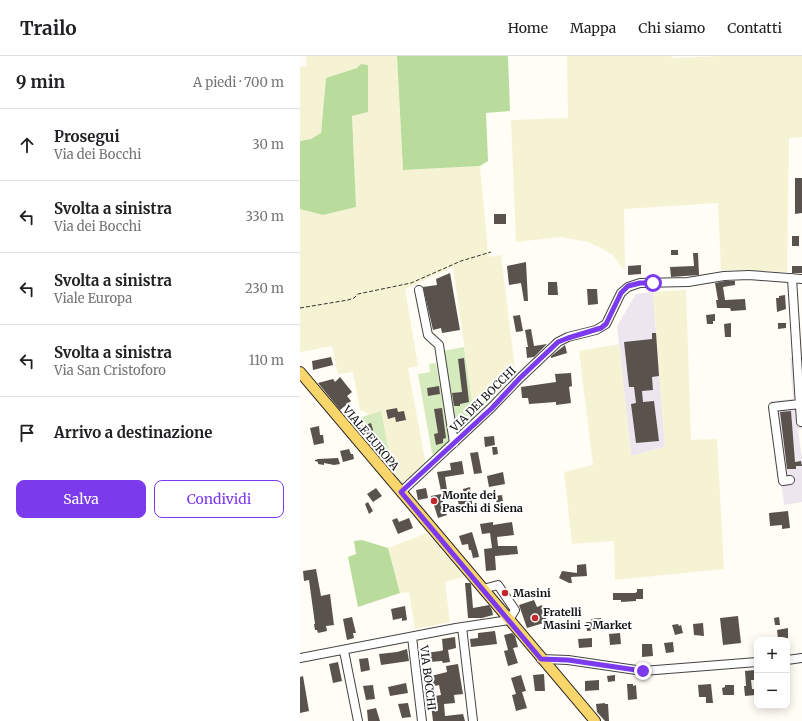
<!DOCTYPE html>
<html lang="it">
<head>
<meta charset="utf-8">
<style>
  :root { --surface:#fff; --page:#f6f6f6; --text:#202124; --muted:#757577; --line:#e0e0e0; --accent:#7c3aed }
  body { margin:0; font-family:Merriweather,serif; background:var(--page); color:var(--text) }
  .controls { position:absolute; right:12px; bottom:12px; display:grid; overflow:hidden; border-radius:8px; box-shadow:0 2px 10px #0003 }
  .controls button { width:36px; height:36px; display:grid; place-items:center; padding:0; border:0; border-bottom:1px solid var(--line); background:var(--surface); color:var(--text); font:20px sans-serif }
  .stop { position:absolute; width:12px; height:12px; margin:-9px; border:3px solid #7c3aed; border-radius:50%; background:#fff }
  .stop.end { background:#7c3aed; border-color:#fff; box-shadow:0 1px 4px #0008 }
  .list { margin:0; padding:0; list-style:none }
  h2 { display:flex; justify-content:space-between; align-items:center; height:52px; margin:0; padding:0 16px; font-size:17px }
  h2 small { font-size:13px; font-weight:400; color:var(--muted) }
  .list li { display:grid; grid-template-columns:26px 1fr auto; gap:12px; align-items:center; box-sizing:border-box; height:72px; padding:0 16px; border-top:1px solid var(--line) }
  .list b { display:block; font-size:15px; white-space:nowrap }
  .list p { margin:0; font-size:13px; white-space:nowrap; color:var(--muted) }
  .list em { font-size:13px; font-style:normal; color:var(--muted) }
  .actions { display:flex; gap:8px; padding:12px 16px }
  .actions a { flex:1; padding:9px 0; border:1px solid var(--accent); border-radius:8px; text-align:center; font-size:14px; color:var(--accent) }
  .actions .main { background:var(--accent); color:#fff }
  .icon { flex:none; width:22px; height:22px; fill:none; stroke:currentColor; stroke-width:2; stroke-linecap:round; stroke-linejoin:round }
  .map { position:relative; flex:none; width:502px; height:665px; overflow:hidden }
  header { display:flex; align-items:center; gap:24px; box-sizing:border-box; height:56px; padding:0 20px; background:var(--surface); border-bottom:1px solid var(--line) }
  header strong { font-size:19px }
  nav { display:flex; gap:22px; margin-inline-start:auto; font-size:14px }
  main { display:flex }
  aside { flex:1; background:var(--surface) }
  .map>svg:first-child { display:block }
</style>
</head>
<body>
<header>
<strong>Trailo</strong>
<nav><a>Home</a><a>Mappa</a><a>Chi siamo</a><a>Contatti</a></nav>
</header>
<main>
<aside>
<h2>9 min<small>A piedi · 700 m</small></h2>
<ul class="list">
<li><svg class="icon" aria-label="ahead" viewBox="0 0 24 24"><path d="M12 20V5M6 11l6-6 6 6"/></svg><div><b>Prosegui</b><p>Via dei Bocchi</p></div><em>30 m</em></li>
<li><svg class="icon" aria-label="left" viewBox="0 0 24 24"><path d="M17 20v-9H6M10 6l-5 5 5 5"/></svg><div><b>Svolta a sinistra</b><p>Via dei Bocchi</p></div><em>330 m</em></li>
<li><svg class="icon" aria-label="left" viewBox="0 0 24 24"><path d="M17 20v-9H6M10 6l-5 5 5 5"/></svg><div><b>Svolta a sinistra</b><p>Viale Europa</p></div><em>230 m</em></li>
<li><svg class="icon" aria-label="left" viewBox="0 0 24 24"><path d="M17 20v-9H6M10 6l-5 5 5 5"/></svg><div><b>Svolta a sinistra</b><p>Via San Cristoforo</p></div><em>110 m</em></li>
<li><svg class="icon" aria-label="arrive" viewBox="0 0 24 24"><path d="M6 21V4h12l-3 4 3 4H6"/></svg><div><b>Arrivo a destinazione</b></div></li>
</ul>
<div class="actions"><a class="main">Salva</a><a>Condividi</a></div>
</aside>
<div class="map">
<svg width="502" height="665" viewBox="0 0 502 665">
  <rect width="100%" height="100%" fill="#fffdf5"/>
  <!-- industrial -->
  <path fill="#eee6ef" d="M353,236L365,391L331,400L317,270L336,238Z
    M502,301V373H498L502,403V446L484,449L471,345L493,343L490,302Z"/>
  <!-- farmland -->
  <path fill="#f6f3d4" d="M6,0H97L103,114L180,110L188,195L190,201L201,199L216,321L175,364L153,211L105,233L118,310L108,312L126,409L104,430L80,398L89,396L80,356L69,359L65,356L60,354L53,316L38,318L32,290L0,296V153L23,159L56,151L52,60L68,56V9L26,22L21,77L11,83L0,85V11L7,10Z
    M267,0H371L372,2L419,0H502V81L489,82L487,216L421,214L418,147L324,153L325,213H323L313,199L299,191L288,186L261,181L216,186L211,64L268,62Z
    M386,234L391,384L417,383L424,513L315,524L314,485L272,488L264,416L293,409L279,295L319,288L331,400L365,391L353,236Z
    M127,477L164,521L145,526L150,566L115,573L109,536L100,537L88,492Z"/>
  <!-- green -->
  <path fill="#d5ebbd" d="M164,291L175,364L155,382L143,295Z
    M136,307L150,387L136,399L132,397L118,318L130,316L129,308Z
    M81,355L89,396L78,399L49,365Z"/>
  <!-- forest -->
  <path fill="#b9dc9c" d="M97,0H208L210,55L186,57L188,105L180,110L103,114Z
    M61,8L68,9V56L52,60L56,151L23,159L0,153V85L11,83L21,77L26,22L57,12Z
    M62,484L88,492L100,537L58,551L48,501L56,498L54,485Z"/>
  <!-- building -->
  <path fill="#5a524d" d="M495,122H502V157L495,158Z
    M194,158H206V168H194Z
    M492,180H499V190H492Z
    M371,194H378V199H371Z
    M393,197H398L399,219L371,221L370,211L394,210Z
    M226,206L228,245H224L221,227L209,229L207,210Z
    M341,209V218L328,219V210Z
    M492,210H502V217H492Z
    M150,217L160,274L142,277L141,272L133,274L123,231L137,229L136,223Z
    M425,225H435V229L423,231L425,244L445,243L446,254L431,255L430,252H417L416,244H418L415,227Z
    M248,226H257L258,239H248Z
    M287,233H297L298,248L288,249Z
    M485,239L486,253L477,256L476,242H479V240Z
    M415,258V265H413V268H407L406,259Z
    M220,259L223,275L216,276L213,260Z
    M431,267V281H425L424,268Z
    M478,267H486V272L478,273Z
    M231,273L234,290L247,288L234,301L227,302L226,291H228L225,274Z
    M352,277H356L359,320L352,321L353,334L342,335L343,346L354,345L359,385L336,387L331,348L336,347L334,331H329L324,286L352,283Z
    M265,289L267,297L251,302V300Z
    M31,301L33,309L13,314L12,305Z
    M164,302L169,346L160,348V350H154L152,337L162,336L158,303Z
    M271,317L272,330L269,331L271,347L256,349V346L229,348L228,342H222L221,331L256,326L255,318Z
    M40,321L52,336L47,340L51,345L40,354L18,327L33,323L35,326Z
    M139,330L140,338L128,340L127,332Z
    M97,352L98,356L104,355L106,364L96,366L95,361L88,363L86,354Z
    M142,352L146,382L143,383V387L136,389L134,378L138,377L134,353Z
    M491,355L495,406L501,405L502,410H496V413H487L480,356Z
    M71,367L74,377L65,379L62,370Z
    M19,370L20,379H23L24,387L14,389L10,372Z
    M194,380L195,389L185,391L184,381Z
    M80,388L82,395L76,396L71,390Z
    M192,391H197L198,398L193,399Z
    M49,393L51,398H53L54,403L43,406L40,395Z
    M178,396L182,417L174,418L170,397Z
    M38,402L40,408L34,409L24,407V409L18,408V406L15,405V404L18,403Z
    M162,405L164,418L145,421L147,434L141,435L137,416L151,414L150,407Z
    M203,416L205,428L189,431L187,420Z
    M170,431L173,453L160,455L158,445L165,444L163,433Z
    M76,432L82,440L73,446L67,438Z
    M126,432L128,442L118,444L116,434Z
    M141,438L147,459L138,462L131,440Z
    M202,439L203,446H201L202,448L197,449L195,440Z
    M68,446L73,455L69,458L65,448Z
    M488,455L490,472L482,473V469L470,470L469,457Z
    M97,462L99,466L109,462L113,472L98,478L92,464Z
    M193,466V469L212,466L214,479L197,481L198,490H217L218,498L195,500L196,514L186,515L184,493L192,492L190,477L182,478L180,468Z
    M172,476L178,496L179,501L173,502L171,494H169L168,488L162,489L159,480Z
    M286,508L287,520L271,521L272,527H269L259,522L262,515L277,517V509Z
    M16,513L21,540L30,538L34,569L26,570L27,575L18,577L17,574H15L14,568H15L9,524L4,525L3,515Z
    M165,527H170L171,528L173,552L189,549L192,554L193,559L182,562H168Z
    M337,533H343V543H336V545L321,546V544H313V537H335L337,536Z
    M234,544L237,551L242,549L247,566L227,572L219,549Z
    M105,550L107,564L102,565V562L93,564L91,553Z
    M438,560L441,587L423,589L420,562Z
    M52,561L56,577H53L54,582L47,584L43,563Z
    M479,561L480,569H475L474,562Z
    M301,562L302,574L287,575L286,566H291V563Z
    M403,567L404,580L394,579L393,568Z
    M378,568L379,570L381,569L383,577L375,579L372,569Z
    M488,572V582L478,583L477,574Z
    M195,575L197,588L171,591L170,583L178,582V577Z
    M212,577L215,580L218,591L213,592L218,607L208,610L204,595L208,594L204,579Z
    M320,577L321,588L310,589L309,578Z
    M155,581L156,592L148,594L150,606L143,607L142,605L129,606V605H125L124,597L141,595L143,594L142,583Z
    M292,582V591L279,592L278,583Z
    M373,586L374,596L366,597L364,587Z
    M342,588H352L353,600L342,601Z
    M107,593L109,605L81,609L79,598L97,596Z
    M68,602L70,614L61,616L59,603Z
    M38,606L42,625L33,627L29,608Z
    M158,608L163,638L154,639L155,647L144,648L145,660L163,658L165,665H133L130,641L141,639L139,629L130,631V627L128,628L127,621L147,616L146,610Z
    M455,614V617L457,616V624H451L452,633H454L455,639L445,640L444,630H446L445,615Z
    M244,618L245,635H235L233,619Z
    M221,619L226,635L222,636L227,652L216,655L212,639L216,638L211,622Z
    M315,619V625L308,626L307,620Z
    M3,620L9,655L0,657V621Z
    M299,624V634L285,635V625Z
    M106,627L108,637L90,640L88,631Z
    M327,628H333V630L336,629L337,643L328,644Z
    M411,628L413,647H406V641H399L398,629Z
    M73,629L75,643L66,644L63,630Z
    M425,629H434V639H423L422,632L425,631Z
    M108,647L111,661L102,662L98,648Z
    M305,647V648H308L309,665H305L297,656L296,648Z
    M76,652L80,665H68L67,654Z"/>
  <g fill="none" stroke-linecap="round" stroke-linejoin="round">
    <!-- minor casing -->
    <g stroke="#444" stroke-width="10">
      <path id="minor" d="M492,222L501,366
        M119,234L128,279L139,289L154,387
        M490,424L483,425L473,351L500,348
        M101,436L191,352L220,322L258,286L268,281L296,274L306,268L321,237L328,231L340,227L388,226L424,220L449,219L502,223
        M162,571L173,665
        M112,581L122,665
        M44,595L58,665
        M0,602L156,572L209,564L215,554L198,529L183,533
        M241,603L268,604L343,615L457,606
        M487,604L502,602"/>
    </g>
    <!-- major casing -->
    <g stroke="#222" stroke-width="12">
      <path id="major" d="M0,316L295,665"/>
    </g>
    <!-- path -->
    <path stroke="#333" stroke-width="1" stroke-dasharray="4 2" stroke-linecap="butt" d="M0,252L48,244L54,242L58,238L111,227L161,205L191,196"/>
    <!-- minor -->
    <use href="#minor" stroke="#fff" stroke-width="8"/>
    <!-- major -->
    <use href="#major" stroke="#f9d66b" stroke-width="10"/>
  </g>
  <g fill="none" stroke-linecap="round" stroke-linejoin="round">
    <!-- route -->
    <path stroke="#7c3aed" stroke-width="5" d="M343,615L268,604L241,603L101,436L192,352L220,322L258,286L268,282L301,272L306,268L321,237L328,230L340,227H353"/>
  </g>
  <!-- markers -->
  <g fill="#c4262e" stroke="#fff" stroke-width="1.5">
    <circle cx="134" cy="445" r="4"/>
    <circle cx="205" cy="537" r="4"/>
    <circle cx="235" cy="562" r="4"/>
  </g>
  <g text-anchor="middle" stroke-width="4" stroke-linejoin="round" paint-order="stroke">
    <!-- street labels -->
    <g font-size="11" fill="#111" stroke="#fff">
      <text transform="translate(183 343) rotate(-45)" y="4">VIA DEI BOCCHI</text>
      <text transform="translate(71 382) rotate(50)" y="4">VIALE EUROPA</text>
      <text transform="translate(128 622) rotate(83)" y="4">VIA BOCCHI</text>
    </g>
    <!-- poi labels -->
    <g font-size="11" font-weight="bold" fill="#111" stroke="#fff" text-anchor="start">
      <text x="142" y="443">Monte dei<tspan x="142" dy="13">Paschi di Siena</tspan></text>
      <text x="213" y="541">Masini</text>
      <text x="243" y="560">Fratelli<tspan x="243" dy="13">Masini - Market</tspan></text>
    </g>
  </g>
</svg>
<div class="controls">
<button>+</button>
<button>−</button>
</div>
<div class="stop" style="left:353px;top:227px"></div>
<div class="stop end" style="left:343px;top:615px"></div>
</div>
</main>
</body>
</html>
